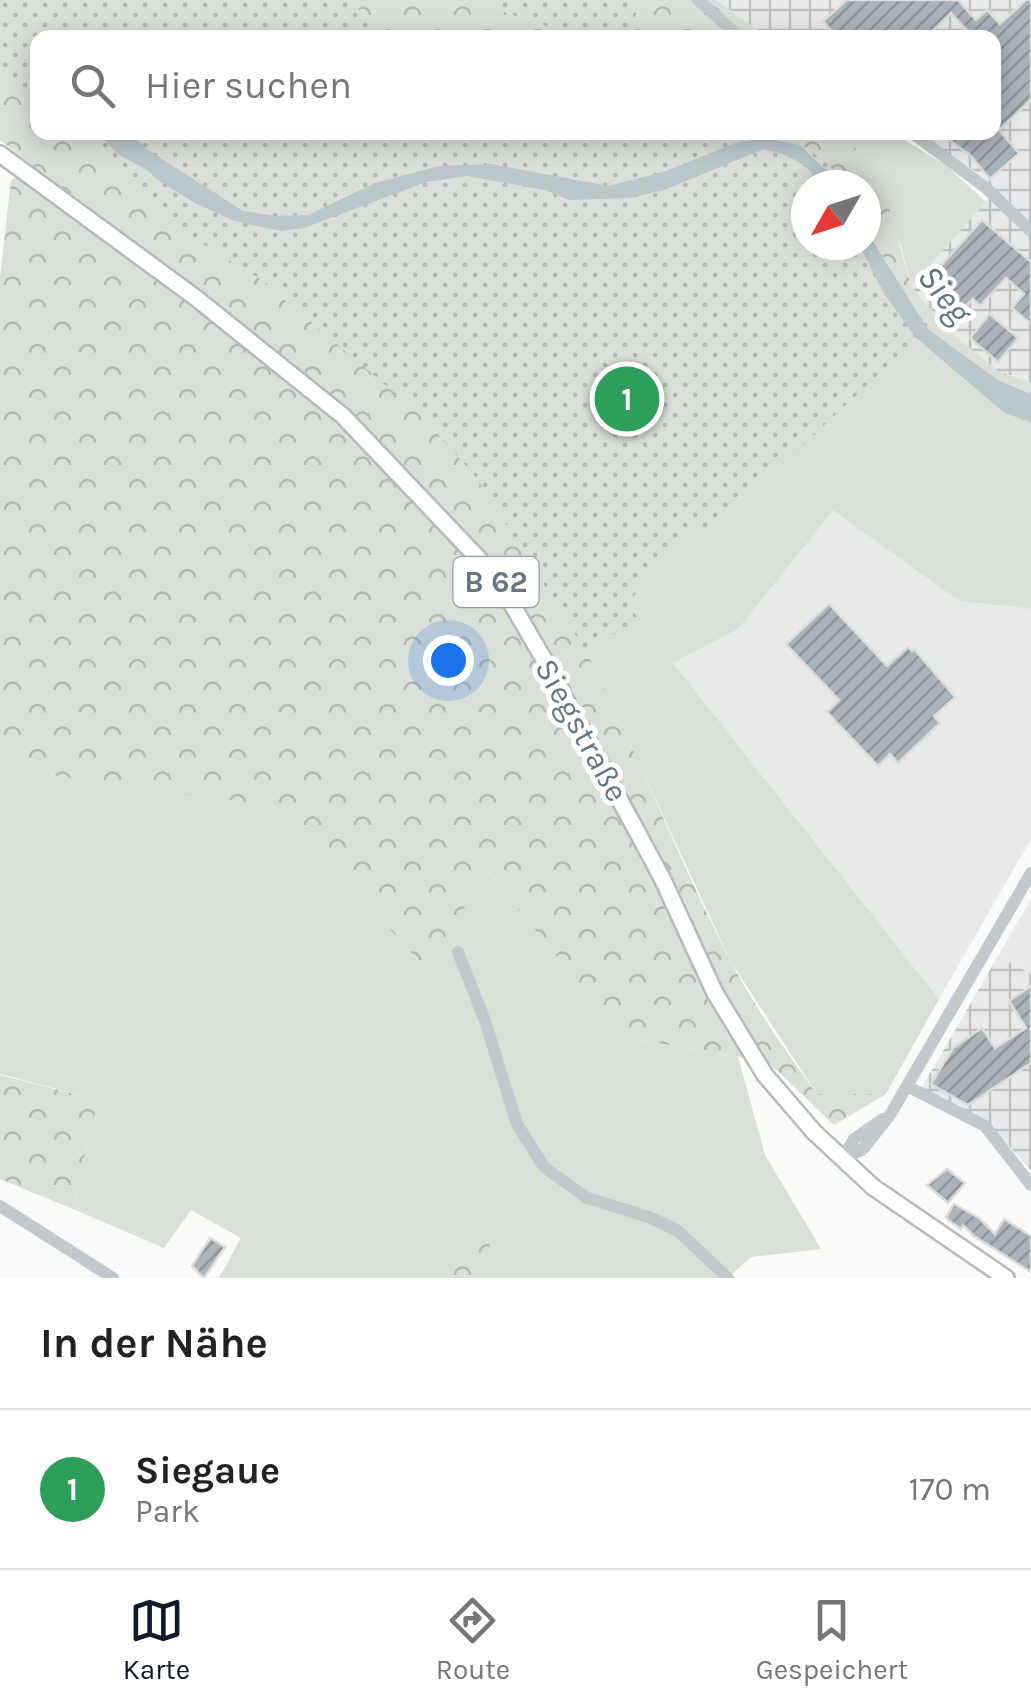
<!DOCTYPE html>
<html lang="de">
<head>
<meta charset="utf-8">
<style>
  :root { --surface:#fff; --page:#f2f2f2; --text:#222; --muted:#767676; --line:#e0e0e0; --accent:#111827 }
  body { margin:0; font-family:Karla,sans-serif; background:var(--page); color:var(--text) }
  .compass { position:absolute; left:791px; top:170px; width:90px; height:90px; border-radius:50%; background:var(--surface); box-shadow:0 5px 25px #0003; rotate:231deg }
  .you { position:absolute; left:448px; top:660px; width:35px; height:35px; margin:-25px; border:8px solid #fff; border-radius:50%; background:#1a73e8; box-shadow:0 0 0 15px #1a73e833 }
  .badge { display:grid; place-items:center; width:65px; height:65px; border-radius:50%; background:var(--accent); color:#fff; font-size:32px; font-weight:700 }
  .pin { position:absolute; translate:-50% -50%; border:5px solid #fff; box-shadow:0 2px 10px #0006 }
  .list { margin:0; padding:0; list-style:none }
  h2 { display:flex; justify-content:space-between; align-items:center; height:130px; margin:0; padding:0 40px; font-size:42px }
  h2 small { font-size:32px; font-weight:400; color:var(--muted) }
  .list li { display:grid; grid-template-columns:65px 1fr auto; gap:30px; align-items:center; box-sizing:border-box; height:160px; padding:0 40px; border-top:2px solid var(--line) }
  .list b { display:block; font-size:38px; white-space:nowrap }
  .list p { margin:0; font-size:32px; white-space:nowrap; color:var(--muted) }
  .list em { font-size:32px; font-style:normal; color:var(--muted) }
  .icon { flex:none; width:55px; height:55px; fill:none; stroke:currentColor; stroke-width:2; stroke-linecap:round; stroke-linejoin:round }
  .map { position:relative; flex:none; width:1031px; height:1278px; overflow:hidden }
  .search { position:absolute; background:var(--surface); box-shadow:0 5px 25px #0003; left:30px; right:30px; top:30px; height:110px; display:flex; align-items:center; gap:25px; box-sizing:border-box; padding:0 35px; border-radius:20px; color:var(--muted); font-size:38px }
  .sheet { height:290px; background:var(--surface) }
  nav { display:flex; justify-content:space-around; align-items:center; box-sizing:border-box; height:140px; border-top:2px solid var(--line); background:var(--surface); font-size:28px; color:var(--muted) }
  nav a { display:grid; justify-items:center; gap:5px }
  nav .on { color:var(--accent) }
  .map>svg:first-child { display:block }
</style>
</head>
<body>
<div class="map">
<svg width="1031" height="1278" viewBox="0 0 1031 1278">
  <defs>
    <pattern id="industrial-grid" width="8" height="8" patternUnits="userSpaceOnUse" patternTransform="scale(2.5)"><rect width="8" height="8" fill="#e8e9e9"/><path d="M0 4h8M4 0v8" fill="none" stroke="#c0c1c2"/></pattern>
    <pattern id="forest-crowns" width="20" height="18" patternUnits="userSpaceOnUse" patternTransform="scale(2.5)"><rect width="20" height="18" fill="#dadfd7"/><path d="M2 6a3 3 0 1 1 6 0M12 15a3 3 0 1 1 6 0" fill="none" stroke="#b4b9b4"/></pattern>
    <pattern id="park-dots" width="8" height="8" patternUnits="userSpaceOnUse" patternTransform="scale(2.5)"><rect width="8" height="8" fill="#dadfd7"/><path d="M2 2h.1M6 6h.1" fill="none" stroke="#b4b9b4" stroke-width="1.8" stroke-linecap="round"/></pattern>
    <pattern id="building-hatch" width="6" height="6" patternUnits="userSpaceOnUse" patternTransform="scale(2.5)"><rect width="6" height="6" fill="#aab3b9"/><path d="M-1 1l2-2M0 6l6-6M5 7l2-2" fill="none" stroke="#8e969c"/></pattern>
  </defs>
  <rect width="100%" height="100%" fill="#fafaf8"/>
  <!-- built -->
  <path fill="#e8e9e9" d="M833,509L959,601L1031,609V839L939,999L673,663L738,629Z
    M1031,899V974L998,956Z"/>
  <!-- industrial -->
  <path fill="url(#industrial-grid)" d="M716,0H1031V383L998,371L948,330L911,286L996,190L973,170L918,133L994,132V38L767,37Z
    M998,956L1031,974V1171L987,1121L921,1089Z"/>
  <!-- grass -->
  <path fill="#dadfd7" d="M844,133H893L947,166L986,202L911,286L901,246Z
    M806,185V245L1003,412L1031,423V609L959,601L833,510L738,629L673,663L939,999L886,1094H817L731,962L622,727L556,595Z
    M0,768L278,807L424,967L487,871L622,1037L738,1057L765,1155L821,1249L751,1257L728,1278H503L488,1242L440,1278H219L241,1238L191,1210L164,1248L73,1209L98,1100L0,1074Z"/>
  <!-- forest -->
  <path fill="url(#forest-crowns)" d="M0,0H716L767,37L38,38V132L844,133L870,168L889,207L911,286L948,330L998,371L1031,383V394L998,380L928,329L866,230V185H841L817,161L396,377C454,446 513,517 557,597C623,714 669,841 730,960C754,1006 786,1052 817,1094H886L834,1125L768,1062L622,1037L488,872L425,968L278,807L0,768V277L11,181L30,164L0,140Z
    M0,1075L98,1100L73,1209L0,1179Z
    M488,1241L503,1278H440Z"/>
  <!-- park -->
  <path fill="url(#park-dots)" d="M0,0H367L358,9L381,37L38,38L37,102L0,75Z
    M494,0H643L625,37H573L526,18L507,14Z
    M82,133H764L805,146L831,167L842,185H806V245H866L898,293L930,326L708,534L702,527L660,558L628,605L640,620L585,650L476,477L422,416L260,279L190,236L150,206Z"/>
  <!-- water -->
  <path fill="#bbc7cb" d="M97,133H130L148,150L243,211L275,216L308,215L375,183L439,166L491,164L609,186L666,171L738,142L766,138L800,145L841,185H822C807,163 789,155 764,149L664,190L630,198L569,200L545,190L467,176L426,182L304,228L280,231L234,221L195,203L159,181L146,169L119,155Z
    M866,230L928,329L998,380L1031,394V423L1003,412L916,338L885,295L859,245H866Z"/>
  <!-- building -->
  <path fill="url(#building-hatch)" stroke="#dcdcda" stroke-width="2.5" d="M847,0H958L976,20L987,10L1000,24L1026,0H1031V100L999,130L1019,153L990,179L970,155L938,132H994V38H956L966,29L951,13L925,38H838L823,21Z
    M982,220L1031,262V324L1012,308L1024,294L1006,278L980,306L973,299L963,309L929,279Z
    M990,314L1018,338L998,362L970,338Z
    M829,604L887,666L908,647L912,651L914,649L955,697L934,716L940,723L898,763L890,754L878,766L827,712L839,700L786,644Z
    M1031,986V1063L968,1105L931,1084L953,1048L982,1028L995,1048L1026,1028L1009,1001Z
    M947,1169L965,1183L948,1203L927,1185Z
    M954,1204L979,1218L995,1234L1004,1219L1031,1236V1272L974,1236L963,1225L961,1229L948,1220L946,1217Z
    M210,1238L225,1247L204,1278L192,1266Z"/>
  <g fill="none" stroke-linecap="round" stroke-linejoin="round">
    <!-- major casing -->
    <g stroke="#b5babe" stroke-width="20">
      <path id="major" d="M0,154L196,298L343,416L478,558L510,601L542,656L662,878L715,993L765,1075L814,1132L873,1187L1006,1278"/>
    </g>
    <!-- minor -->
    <path stroke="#c3c8cc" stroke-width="12" d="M698,0L741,38
      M911,132L986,188L1031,231
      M458,952L485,1021L517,1124L544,1167L587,1198L649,1217L678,1231L728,1278
      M907,1086L985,1126L1031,1185
      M842,1159L863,1149L890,1115L1031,873
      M842,1159L854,1139L883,1119
      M0,1206L113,1278"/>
    <!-- major -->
    <use href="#major" stroke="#fff" stroke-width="15"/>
  </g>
  <g text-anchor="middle" stroke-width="10" stroke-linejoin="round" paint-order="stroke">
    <!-- shield labels -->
    <rect fill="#fff" stroke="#939fa8" stroke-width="2.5" x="453.5" y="557" width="85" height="50" rx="8"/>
    <g font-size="30" font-weight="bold" fill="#657683">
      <text x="496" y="592">B 62</text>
    </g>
    <!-- street labels -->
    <g font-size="32" fill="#657683" stroke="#fff">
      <text transform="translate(582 730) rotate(61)" y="11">Siegstraße</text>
    </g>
    <!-- water labels -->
    <g font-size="35" font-style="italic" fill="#60757c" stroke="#fff">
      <text transform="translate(945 294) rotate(52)" y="12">Sieg</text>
    </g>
  </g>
</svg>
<svg class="compass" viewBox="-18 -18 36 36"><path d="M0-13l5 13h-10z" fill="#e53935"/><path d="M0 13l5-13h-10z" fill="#767676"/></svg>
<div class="you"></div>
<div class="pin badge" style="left:627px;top:399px;background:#2e9e5b">1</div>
<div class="search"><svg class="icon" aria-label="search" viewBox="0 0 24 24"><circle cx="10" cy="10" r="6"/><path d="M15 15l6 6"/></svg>Hier suchen</div>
</div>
<section class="sheet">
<h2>In der Nähe<small></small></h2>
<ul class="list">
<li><span class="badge" style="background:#2e9e5b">1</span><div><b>Siegaue</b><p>Park</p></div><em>170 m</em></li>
</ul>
</section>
<nav>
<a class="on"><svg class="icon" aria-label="map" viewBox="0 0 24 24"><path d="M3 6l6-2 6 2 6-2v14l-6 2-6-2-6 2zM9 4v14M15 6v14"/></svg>Karte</a>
<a><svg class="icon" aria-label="directions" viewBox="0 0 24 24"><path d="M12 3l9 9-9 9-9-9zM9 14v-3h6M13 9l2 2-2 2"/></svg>Route</a>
<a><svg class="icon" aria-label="saved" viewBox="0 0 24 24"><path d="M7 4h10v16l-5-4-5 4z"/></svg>Gespeichert</a>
</nav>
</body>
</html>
